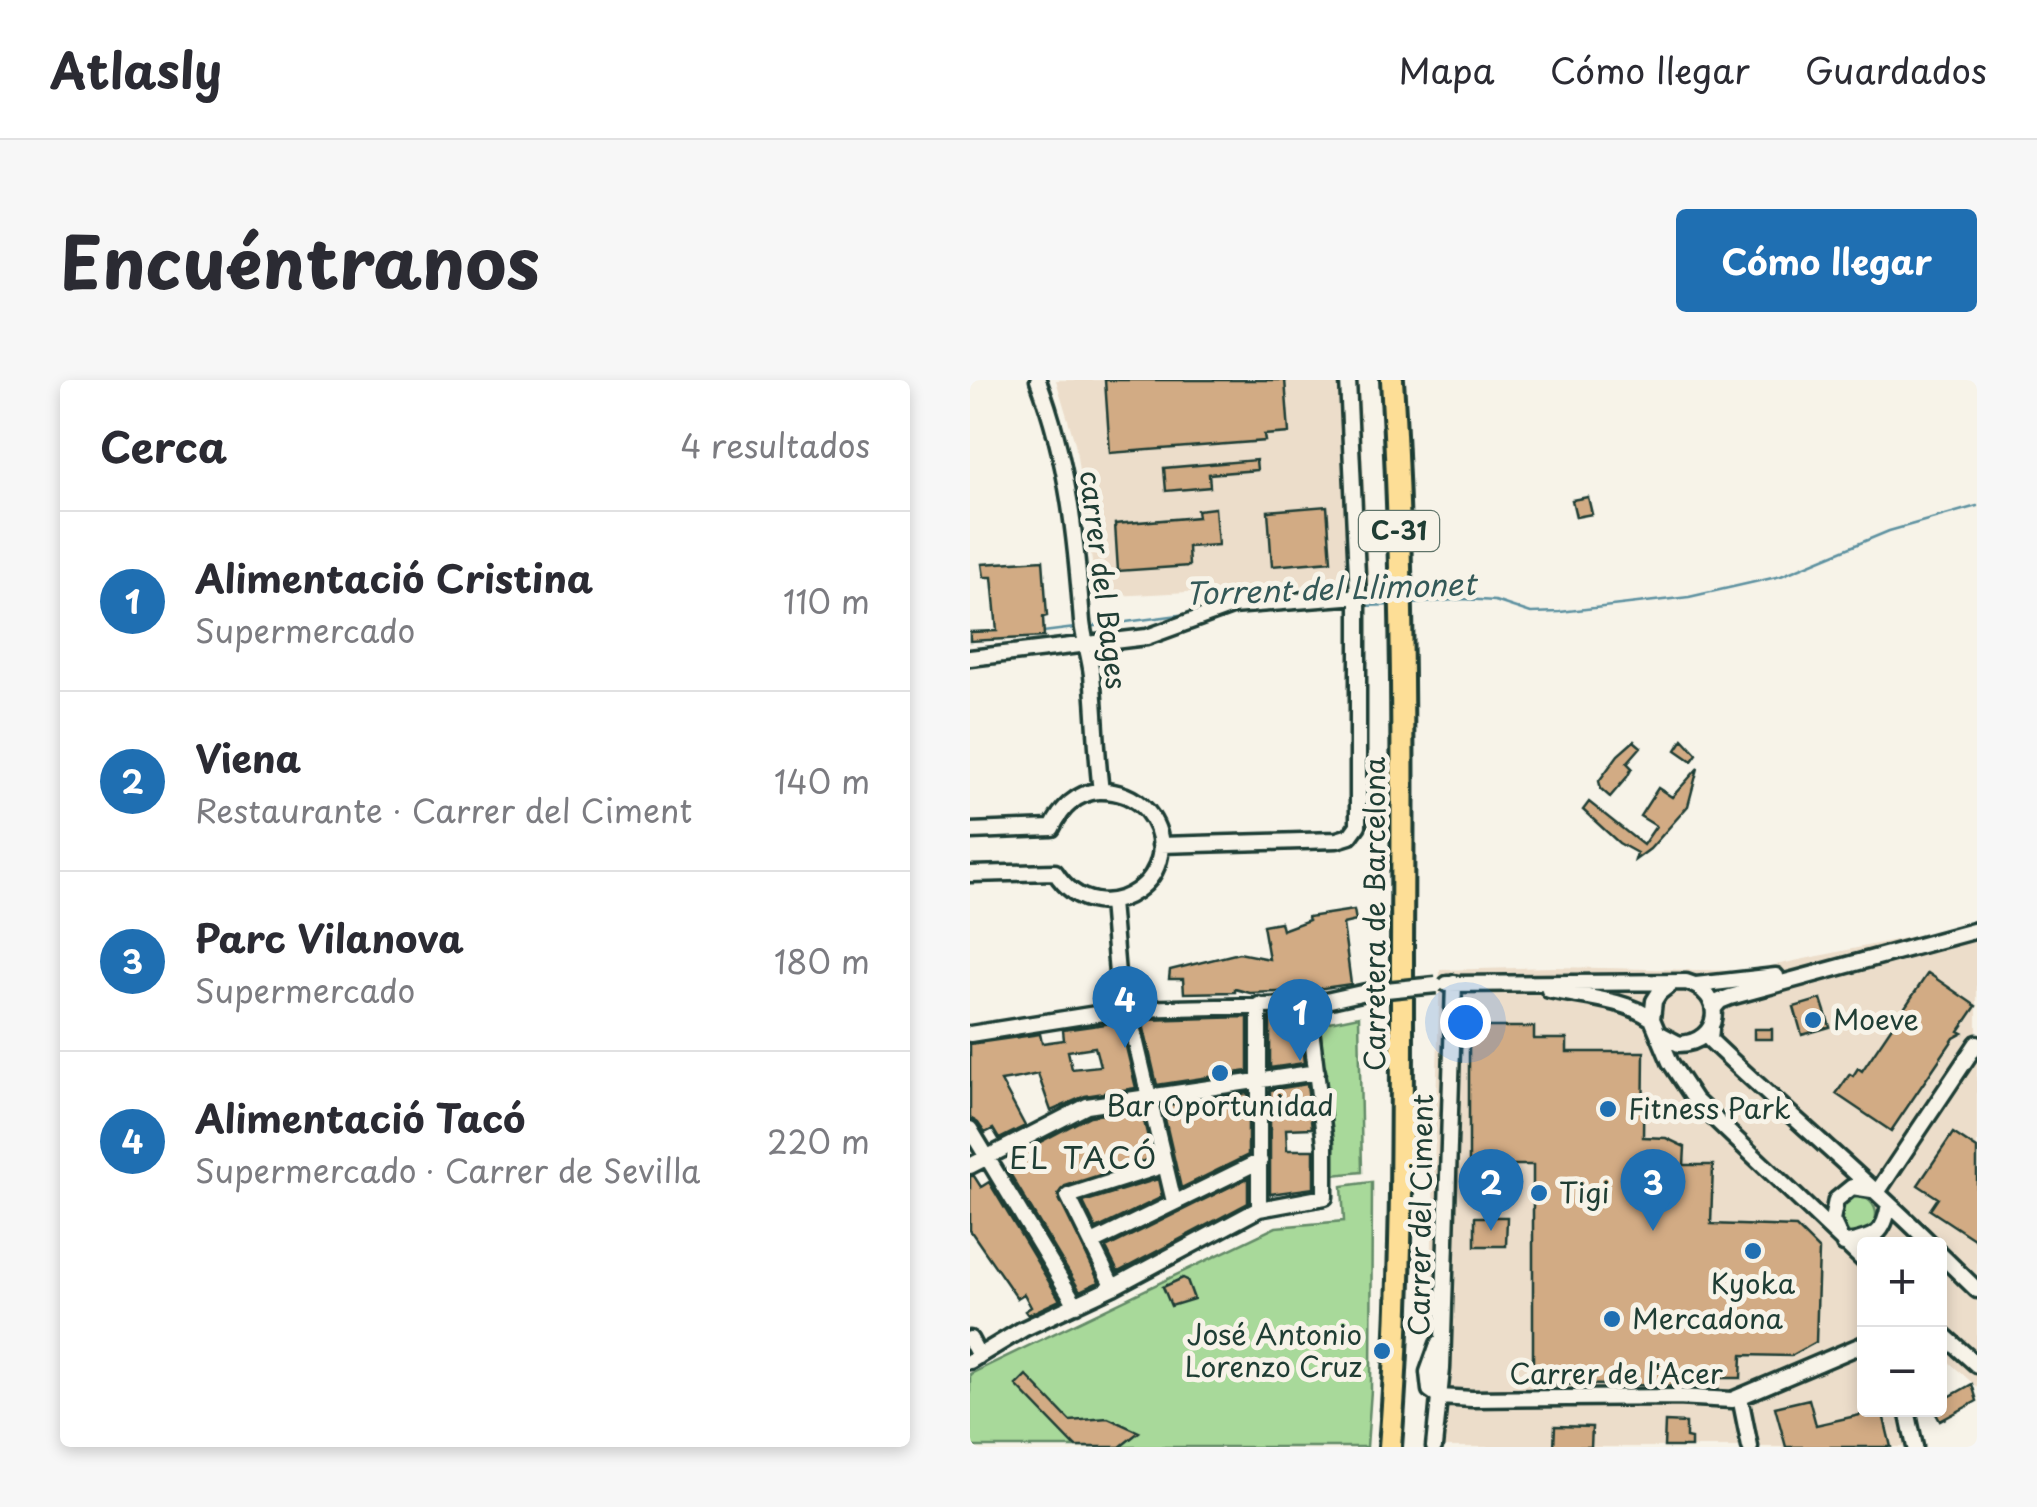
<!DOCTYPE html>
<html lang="es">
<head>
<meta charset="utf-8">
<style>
  :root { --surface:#fff; --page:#f7f7f7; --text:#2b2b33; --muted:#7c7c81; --line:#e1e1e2; --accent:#1f6fb2 }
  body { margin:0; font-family:"Playpen Sans",sans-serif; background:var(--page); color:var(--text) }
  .controls { position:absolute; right:30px; bottom:30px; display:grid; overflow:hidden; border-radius:10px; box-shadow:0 5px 15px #0003 }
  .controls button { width:90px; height:90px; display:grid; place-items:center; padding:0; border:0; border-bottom:2px solid var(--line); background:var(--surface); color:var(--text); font:50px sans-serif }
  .you { position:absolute; left:495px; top:642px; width:35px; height:35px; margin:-25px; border:8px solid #fff; border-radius:50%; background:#1a73e8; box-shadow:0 0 0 15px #1a73e833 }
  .badge { display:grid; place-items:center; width:65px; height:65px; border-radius:50%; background:var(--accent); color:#fff; font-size:32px; font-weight:700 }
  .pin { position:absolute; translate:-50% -82px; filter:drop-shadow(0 2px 5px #0008) }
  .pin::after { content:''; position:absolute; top:52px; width:35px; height:30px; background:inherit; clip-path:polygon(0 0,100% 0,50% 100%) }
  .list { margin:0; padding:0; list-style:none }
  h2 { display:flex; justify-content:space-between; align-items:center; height:130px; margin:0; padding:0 40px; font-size:42px }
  h2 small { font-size:32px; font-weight:400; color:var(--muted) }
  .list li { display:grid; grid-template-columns:65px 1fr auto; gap:30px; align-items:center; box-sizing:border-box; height:180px; padding:0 40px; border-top:2px solid var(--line) }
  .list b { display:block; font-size:38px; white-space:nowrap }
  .list p { margin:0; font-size:32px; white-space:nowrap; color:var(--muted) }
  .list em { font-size:32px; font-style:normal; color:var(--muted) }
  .map { position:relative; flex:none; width:1007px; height:1067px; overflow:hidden; border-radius:10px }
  header { display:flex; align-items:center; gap:60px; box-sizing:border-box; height:140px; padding:0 50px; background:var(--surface); border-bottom:2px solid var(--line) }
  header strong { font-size:48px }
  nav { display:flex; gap:55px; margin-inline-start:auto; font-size:35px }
  .intro { display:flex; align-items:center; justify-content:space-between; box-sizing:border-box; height:240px; padding:0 60px }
  h1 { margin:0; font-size:70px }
  .button { padding:25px 45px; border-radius:10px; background:var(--accent); color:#fff; font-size:35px; font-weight:700 }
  main { display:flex; gap:60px; padding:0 60px }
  aside { flex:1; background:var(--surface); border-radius:10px; box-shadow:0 5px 15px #0003 }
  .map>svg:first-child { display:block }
</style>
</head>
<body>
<header>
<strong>Atlasly</strong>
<nav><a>Mapa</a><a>Cómo llegar</a><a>Guardados</a></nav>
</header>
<div class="intro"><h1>Encuéntranos</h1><a class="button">Cómo llegar</a></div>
<main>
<aside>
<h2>Cerca<small>4 resultados</small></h2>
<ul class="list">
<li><span class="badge">1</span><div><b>Alimentació Cristina</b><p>Supermercado</p></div><em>110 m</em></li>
<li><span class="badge">2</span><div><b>Viena</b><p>Restaurante · Carrer del Ciment</p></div><em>140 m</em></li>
<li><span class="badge">3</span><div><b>Parc Vilanova</b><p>Supermercado</p></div><em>180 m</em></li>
<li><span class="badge">4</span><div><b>Alimentació Tacó</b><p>Supermercado · Carrer de Sevilla</p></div><em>220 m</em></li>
</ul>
</aside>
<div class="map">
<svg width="1007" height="1067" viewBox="0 0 1007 1067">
  <rect width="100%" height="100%" fill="#f7f3e8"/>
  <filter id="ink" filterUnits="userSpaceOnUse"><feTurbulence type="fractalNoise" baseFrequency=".01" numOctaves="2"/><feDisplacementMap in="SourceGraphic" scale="20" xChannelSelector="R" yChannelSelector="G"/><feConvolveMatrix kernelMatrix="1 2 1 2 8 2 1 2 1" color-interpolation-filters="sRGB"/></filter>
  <g filter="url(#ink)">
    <!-- built -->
    <path fill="#ecddca" d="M86,0H389L399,202L127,217L105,63Z
      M1007,543V1007L970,974L969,864H894V1030H945L954,1067H456L470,590L583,587L776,591Z"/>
    <!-- green -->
    <path fill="#a8d99a" stroke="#648b67" stroke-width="2.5" d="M389,636L392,792L363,795L350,644Z
      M402,802L401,1010L397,1067H0V994L306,847L374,841L372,806Z
      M868 835a19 19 0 1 1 38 0a19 19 0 1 1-38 0Z"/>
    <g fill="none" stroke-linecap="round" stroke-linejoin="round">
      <!-- stream -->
      <path stroke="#5d91a0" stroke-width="2.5" d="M442,224L494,219L525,221L561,233L590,232L719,217L811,196L919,151L1007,126
        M392,226L424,225
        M327,228L384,226
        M118,247L224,233
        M73,252L105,248"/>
    </g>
    <!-- building -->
    <path fill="#d2ab84" stroke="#1f3d34" stroke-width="2.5" fill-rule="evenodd" d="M135,0H315L319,53L294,55L295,61L140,73Z
      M286,80L287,90L239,94L240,107L196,111L194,88Z
      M618,117L622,134L606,137L602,120Z
      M357,126L361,181L302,186L298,131Z
      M245,128L248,165L218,167L219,186L148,191L145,144L228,137L227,130Z
      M73,180L77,236L73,237L74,257L0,261V252L27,251L22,197H14L12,184Z
      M713,359L727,374L722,381L706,370Z
      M664,361L671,367L657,383L662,388L657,397L640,417L631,409L629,401L648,375Z
      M728,388L718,426L680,469L665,480L667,473L649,463L613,430L619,422L673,465L686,446L670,436L688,408L702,417Z
      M384,530L386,541L373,544L381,604L333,611L280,613L265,609V612L214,613L213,599H199L200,590L269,573L299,579L293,545L310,542L312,550L339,540L338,537Z
      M958,593L1006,626L989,651L993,653L984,658L921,751L866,714L880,694L883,696L888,688L892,691Z
      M851,619L860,647L832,655L824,627Z
      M300,636H329L334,683L300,688Z
      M278,637V691L187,705L172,640Z
      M150,642L166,708L115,716L81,731L68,694L49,698L31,701L55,746L29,759L23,749L15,753L8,743L0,738V664L70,654L72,663L94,660L93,650ZM125,667L130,686L102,689L98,671Z
      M499,647H564V659H597V672H674L673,757L696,758L715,767L714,785H743L741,844L826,847L849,870L846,962L821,976L772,975L771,998H736L735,1006L563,1004V785H499Z
      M784,649H802V659H784Z
      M337,704L342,748L316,749L317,768V770H344V808L300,814V710Z
      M278,713V775L211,808L192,726Z
      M171,729L183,778L95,806L88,814L129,902L110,911L39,792L46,788L40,778L120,736Z
      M983,753L1007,769V861L960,830L968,818L948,805Z
      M0,796H4L11,807L19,802L90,920L58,935L55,931L61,927L54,914L47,918L0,850Z
      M278,798V823L148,892L136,868Z
      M188,799L192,817L126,849L113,822Z
      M505,837H537L536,866H505Z
      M213,898L217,900L224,919L201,926L193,907Z
      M56,995L100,1041L138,1038L169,1052L150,1067H106L46,1005Z
      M1002,1004L1007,1021L970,1041L964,1030H970V1022Z
      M839,1019L846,1045L912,1030L921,1067H816L805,1027Z
      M695,1042L716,1043V1058L721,1059V1067H694Z
      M585,1046L622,1047L621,1067H584Z"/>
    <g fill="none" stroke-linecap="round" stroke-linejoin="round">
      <!-- minor casing -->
      <g stroke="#1f3d34" stroke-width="21">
        <path id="minor" d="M68,0C98,79 106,159 112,242C114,260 120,277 122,295C126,334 126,373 131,411
          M0,278L177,257L262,226L388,216
          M0,451L82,448C91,429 106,413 128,411C147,410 165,417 177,431C226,492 131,563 85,492L0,494
          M190,465L367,460L380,456L388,445V216L378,0
          M141,522L150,630
          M702,603L689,613L684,621L682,639L700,682L725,720L894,881
          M477,604L716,602C757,613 751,663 709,664L690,654
          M726,605L806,596
          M579,610C612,617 655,619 682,639
          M744,628L750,621L760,617L1007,550
          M158,629L204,822
          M741,649L740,660C813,730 890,794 961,864
          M0,654L158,629L338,625L396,612
          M0,749L106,925
          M0,786L117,726L347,692
          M908,811L1007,663
          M289,829V625
          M869,855L862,840L866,820L882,807L902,810
          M122,863L290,781
          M874,864C904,857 914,857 919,824
          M969,873L1007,910
          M143,907L98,816L195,785
          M969,951L1007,985
          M0,959L9,976
          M468,964L458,992L460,1010L470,1017
          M0,981L53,949L143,907L289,829L355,817V764L338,625
          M470,1017L502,1019L707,1017L762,1020L894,964
          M770,1017L780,1067
          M937,1030L945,1067
          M464,1067L472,989L484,603"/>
      </g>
      <!-- highway casing -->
      <g stroke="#1f3d34" stroke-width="28">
        <path id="highway" d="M420,1067C433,903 432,740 432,575C433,383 434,191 422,0"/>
      </g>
      <!-- minor -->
      <use href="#minor" stroke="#f7f3e8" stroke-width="14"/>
      <!-- highway -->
      <use href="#highway" stroke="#fdde96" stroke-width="20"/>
      <!-- minor-bridge casing -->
      <g stroke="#1f3d34" stroke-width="21" stroke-linecap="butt">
        <path id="minor-bridge" d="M396,612L466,605"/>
      </g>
      <!-- minor-bridge -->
      <use href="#minor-bridge" stroke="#f7f3e8" stroke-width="14"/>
    </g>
  </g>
  <!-- markers -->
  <g fill="#1f6fb2" stroke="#f7f3e8" stroke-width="4">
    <circle cx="843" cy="640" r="10"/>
    <circle cx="250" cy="693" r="10"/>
    <circle cx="638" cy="729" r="10"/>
    <circle cx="569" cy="813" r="10"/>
    <circle cx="783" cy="871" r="10"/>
    <circle cx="642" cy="939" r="10"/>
    <circle cx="412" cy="971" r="10"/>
  </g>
  <g text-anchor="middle" stroke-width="10" stroke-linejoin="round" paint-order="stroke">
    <!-- shield labels -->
    <rect fill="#f7f3e8" stroke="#60746a" stroke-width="2.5" x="389" y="131" width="80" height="40" rx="8"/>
    <g font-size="25" font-weight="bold" fill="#1f3d34">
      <text x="429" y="160">C-31</text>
    </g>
    <!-- street labels -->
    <g font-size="28" fill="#1f3d34" stroke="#f7f3e8">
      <text transform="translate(133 200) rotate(83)" y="10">carrer del Bages</text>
      <text transform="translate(405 534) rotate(-90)" y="10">Carretera de Barcelona</text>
      <text transform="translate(451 835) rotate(-89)" y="10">Carrer del Ciment</text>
      <text x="646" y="1004">Carrer de l'Acer</text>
    </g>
    <!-- poi labels -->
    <g font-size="28" fill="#1f3d34" stroke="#f7f3e8" text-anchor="start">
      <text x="863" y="650">Moeve</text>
      <text x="250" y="736" text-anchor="middle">Bar Oportunidad</text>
      <text x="658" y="739">Fitness Park</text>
      <text x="589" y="823">Tigi</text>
      <text x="783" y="914" text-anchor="middle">Kyoka</text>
      <text x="662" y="949">Mercadona</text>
      <text x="392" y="965" text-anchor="end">José Antonio<tspan x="392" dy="32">Lorenzo Cruz</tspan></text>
    </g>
    <!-- water labels -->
    <g font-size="30" font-style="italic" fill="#345958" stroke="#f7f3e8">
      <text transform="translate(360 210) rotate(-2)" y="10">Torrent del Llimonet</text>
    </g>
    <!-- neighbourhood labels -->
    <g font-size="30" letter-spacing="2.5" fill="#1f3d34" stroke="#f7f3e8">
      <text x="114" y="789">EL TACÓ</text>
    </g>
  </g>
</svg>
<div class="controls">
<button>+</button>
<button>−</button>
</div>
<div class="you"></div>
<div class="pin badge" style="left:330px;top:681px">1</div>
<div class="pin badge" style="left:521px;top:851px">2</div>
<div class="pin badge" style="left:683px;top:851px">3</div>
<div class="pin badge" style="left:155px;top:668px">4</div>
</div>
</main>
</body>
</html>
